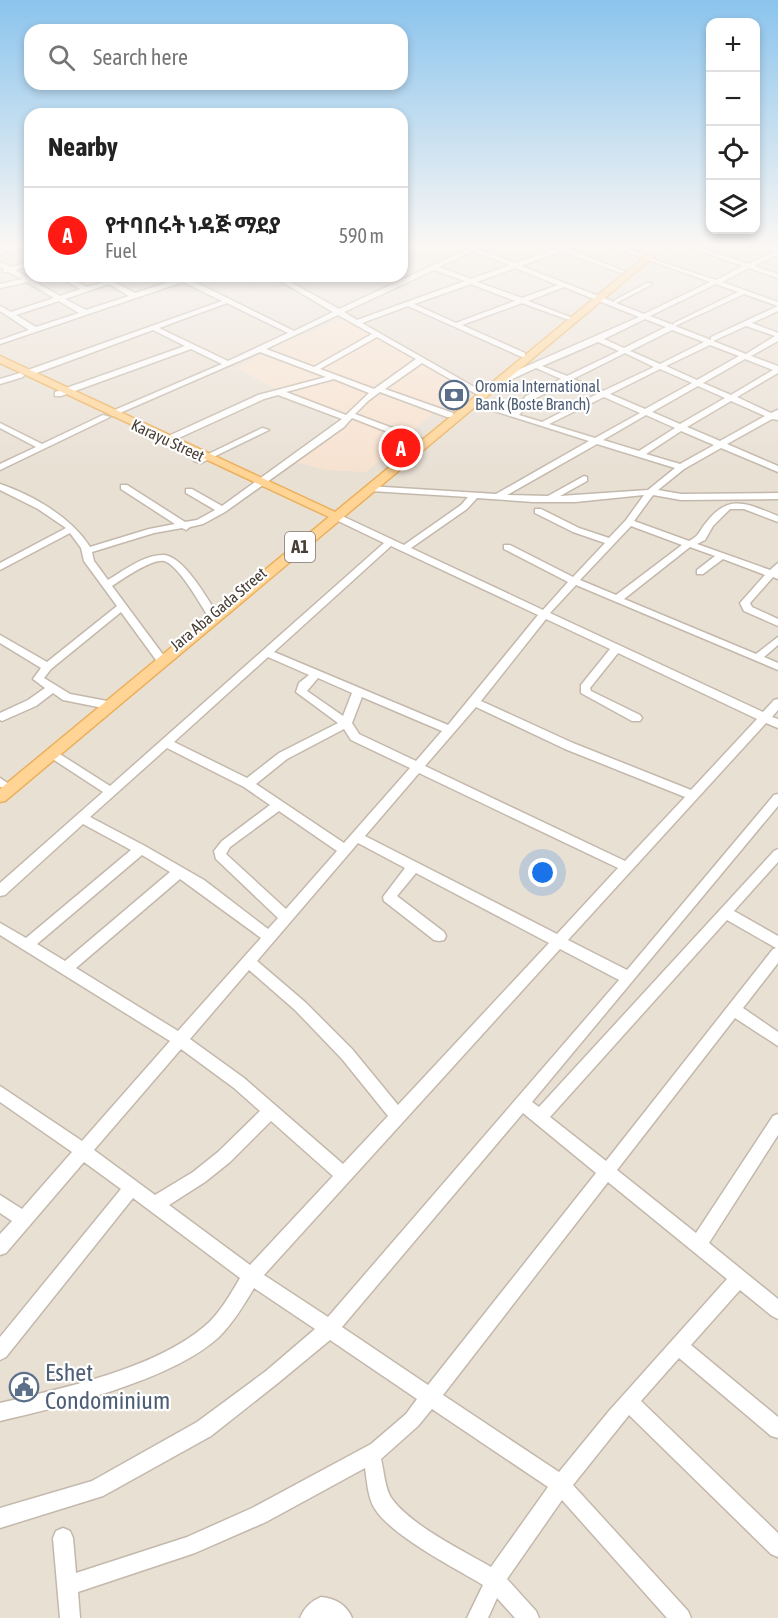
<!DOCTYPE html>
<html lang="en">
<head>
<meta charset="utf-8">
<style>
  :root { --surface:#fff; --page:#f6f6f6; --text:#222; --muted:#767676; --line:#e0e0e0; --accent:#ff1a13 }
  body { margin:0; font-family:"Asap Condensed","Noto Sans Ethiopic",sans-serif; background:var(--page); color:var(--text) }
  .controls { position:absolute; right:18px; top:18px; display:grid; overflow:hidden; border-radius:12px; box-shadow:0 3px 9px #0003 }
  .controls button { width:54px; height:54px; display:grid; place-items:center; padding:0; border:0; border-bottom:2px solid var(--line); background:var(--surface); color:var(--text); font:30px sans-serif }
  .you { position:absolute; left:543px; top:873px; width:21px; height:21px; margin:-15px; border:4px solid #fff; border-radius:50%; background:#1a73e8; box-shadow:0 0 0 9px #1a73e833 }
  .badge { display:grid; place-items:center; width:39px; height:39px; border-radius:50%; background:var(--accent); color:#fff; font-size:20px; font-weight:700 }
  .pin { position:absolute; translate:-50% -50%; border:3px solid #fff; box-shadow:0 2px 6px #0006 }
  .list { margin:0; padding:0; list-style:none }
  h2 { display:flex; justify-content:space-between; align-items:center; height:78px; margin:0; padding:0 24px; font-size:26px }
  h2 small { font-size:20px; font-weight:400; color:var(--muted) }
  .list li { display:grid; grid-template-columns:39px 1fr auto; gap:18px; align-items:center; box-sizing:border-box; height:96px; padding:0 24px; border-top:2px solid var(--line) }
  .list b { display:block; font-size:22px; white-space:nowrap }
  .list p { margin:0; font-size:20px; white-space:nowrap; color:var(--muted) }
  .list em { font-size:20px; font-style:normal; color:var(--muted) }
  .icon { flex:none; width:33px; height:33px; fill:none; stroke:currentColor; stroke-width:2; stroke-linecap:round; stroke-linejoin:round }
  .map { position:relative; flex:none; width:778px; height:1618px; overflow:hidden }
  .search { position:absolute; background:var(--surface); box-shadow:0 3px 9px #0003; left:24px; top:24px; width:384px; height:66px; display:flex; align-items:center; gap:15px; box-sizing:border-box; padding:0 21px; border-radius:18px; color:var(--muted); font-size:22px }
  .panel { position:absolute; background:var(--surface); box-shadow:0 3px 9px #0003; left:24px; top:108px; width:384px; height:174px; border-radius:18px }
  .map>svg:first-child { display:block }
</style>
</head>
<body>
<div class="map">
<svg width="778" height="1618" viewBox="0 0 778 1618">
  <rect width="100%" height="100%" fill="#f4eee6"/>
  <!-- residential -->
  <path fill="#e9e0d4" d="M0,244H30V276H402V244H778V1618H0Z"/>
  <!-- commercial -->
  <path fill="#f7e2d0" d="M343,319L463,387L366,472L326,470L292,461L333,425L337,415L303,403L236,368L282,343Z"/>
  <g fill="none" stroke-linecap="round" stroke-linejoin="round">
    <!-- minor casing -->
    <g stroke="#c3b8ab" stroke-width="3">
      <path id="minor" d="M19,244H29L0,254V250Z
        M569,244H579L568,249L626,272L621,273L562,251L521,266L614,302L615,300L647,283H651V285L616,303L644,314L710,282L646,259V257L716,280L743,266L679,244H689L748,264L775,251L756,244H766L778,248V254L754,266L778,274V278L749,268L722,282L778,302V311L752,323L778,333V341L751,356L778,366V373L737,397L771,413L778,410V420L772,419L727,444L778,466V472L721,448L684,469L658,490L681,494L778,493V499L681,500L653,495L634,521L689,541C700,535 698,533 705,524C729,492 747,504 778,516V522L744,509H730L713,526L705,540L697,544L770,570L778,563V579L773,577L750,603L752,607L778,619V626L744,611L740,603L765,575L723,559L703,574H697V570L715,556L690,547L624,599L756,654L778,637V645L764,657L778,663V670L576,585L550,613L763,712L774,700L778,699V710L772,717L778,719V728L766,723L568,940L627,970L774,795L778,794V806L532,1102L539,1107L774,851L778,849V862L734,911L778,936V963L743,1008L778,1032V1046L735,1018L617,1170L696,1233L773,1116L778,1114V1135L709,1243L778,1299V1319L772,1316L740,1290L691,1345L778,1417V1438L771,1436L679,1358L641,1401L778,1533V1557L771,1554L629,1415L573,1485L688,1611L691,1618H667L562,1500L507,1579L536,1611L539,1618H515L497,1598L488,1618H467L483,1585C455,1568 392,1536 375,1509C368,1499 367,1481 365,1468L266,1522L195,1553L78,1592L80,1618H60L53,1538L56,1531L63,1528L70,1531L73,1538L76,1573L187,1537L252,1508L371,1444L406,1414L417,1399L330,1340L278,1383L211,1436L103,1496L0,1528V1508L92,1481L197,1422L266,1371L315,1329L254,1288C244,1305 233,1323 219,1337C171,1381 63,1406 0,1421V1403C63,1388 155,1369 205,1326C220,1313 230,1295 240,1278L133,1198L6,1357L0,1360V1337L121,1189L84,1162L6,1253L0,1255V1234L12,1221L0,1213V1195L22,1209L72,1152L0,1102V1086L82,1141L170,1041L0,935V923L26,938L131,850L83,824L5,895L0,896V883L103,792L45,754L47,751H55L110,786L384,543L334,519V515H340L404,545L461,505L468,497L371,491L368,490V486L496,494L589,441L469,403L473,401L513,413L526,396L561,379L536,368L508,381H502V377L639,317L564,287L528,301L570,317V319H566L522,303L462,325L525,353V357H522L408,306L362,323L483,392L476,394L422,363L385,389L453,413V417H447L380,392L368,401L355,414L422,439V443H416L352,418L344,427L225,512L203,524L190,527L186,530L182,528L154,533L92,552L94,561L108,580C123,571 145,554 164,555C184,557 207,598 217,614L216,616H208C200,604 178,564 164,561C151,559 123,579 112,586L164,656L165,658L164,660H156L121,612L51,669L44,678L70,694L107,701L108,704L107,707L103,708L63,700L53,693L36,706L2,721L0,720V713L28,700L45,688L33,679L41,668L0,643V635L47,662L117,606L84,561L81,548L70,533L0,570V563L66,528L38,509L0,490V484C33,495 72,518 90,547L149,529L175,524L121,489V485H127L185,522L197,520L215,510L186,493V489H192L222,506L342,419L278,395L264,399L170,442H164V438L258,395L326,377L260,352L113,416L109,414L110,412L222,364L191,349L61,396H55V392L185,346L153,330L34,374H28V370L222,301L183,282L0,344V340L29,330L0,311V306L11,312L54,298L27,282L0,288V284L22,279L9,272H3L4,269L0,267V262L11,267L30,262V266L15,270L60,296L80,289L57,276H65L87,287L104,282L95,276H103L135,293L178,279L179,277L196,276L189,279L294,331L333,312L272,276H280L339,309L468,249L464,247V245L516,263ZM473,251L510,265L471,279L439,267ZM515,268L558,285L522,298L477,282ZM434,270L465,281L357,320L344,312ZM109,284L129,296L86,310L65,299ZM471,284L515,301L456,323L414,304ZM716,284L738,292L674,323L673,325L650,316ZM744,294L778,306L711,337V340L675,326ZM59,301L79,313L36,327L16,315ZM227,303L288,333L228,361L159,328ZM338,315L372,334L314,367L266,349ZM645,319L666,327L624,348L604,339ZM746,326L775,336L746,354L713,341ZM672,330L704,342L660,364L630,351ZM377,337L416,359L374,389L320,369ZM598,342L619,351L567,376L542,366ZM710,345L739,356L697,380L666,366ZM625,353L654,367L603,391L573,379ZM745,359L773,370L731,395L703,383ZM660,369L692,383L645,409L610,394ZM334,379L369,393L346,415L286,392ZM568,382L597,394L542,422L519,415L532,400ZM698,386L725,398L680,424L652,412ZM604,397L640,413L595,438L549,424ZM731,401L765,416L720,441L687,427ZM646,415L675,428L639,451L603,440ZM681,431L714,445L680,464L646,454ZM597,444L675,468L648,490L560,496L587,481V477L584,476L548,496L507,495ZM644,495L626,520L609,538L579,528L541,509H535V513L573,532L605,543L573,577L510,545H504V549L568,582L543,610L411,548L467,509L477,498L533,502H575ZM631,526L682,545L616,595L580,580ZM391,546L538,615L448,725L274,652ZM546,619L610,649L581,685V693L632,721H640L642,718L640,715L591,691L590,688L618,653L757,719L691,790L573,743L481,701ZM268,657L309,675L299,683L296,692L338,723L279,753L247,778L174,742ZM318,678L352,693L343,716L307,691ZM362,697L442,731L416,761L359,734L352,723ZM476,707L565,749L685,797L625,861L425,766ZM344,729L351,740L410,768L344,843L256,784L287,759ZM167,748L244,787L270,805L222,841L214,851L216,859L278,918L268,929L204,880L145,846L90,817ZM419,773L618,868L557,934L365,836ZM279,811L337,851L286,909L226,854L230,847ZM358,843L405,868L383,897L384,901L434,940L439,941L444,940L446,936L444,932L397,896L416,873L549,943L398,1105L352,1049L305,1002L257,961ZM142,855L170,872L65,961L37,944ZM180,879L261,938L178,1031L76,968ZM727,920L776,948L773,949L606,1161L550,1117ZM560,949L619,980L328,1317L264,1275ZM249,970L295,1010L342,1059L388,1116L343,1164L244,1078L190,1039ZM181,1049L234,1088L260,1111L218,1152L193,1172L155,1195L94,1150ZM523,1113L596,1173L428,1385L342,1327ZM271,1121L333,1176L250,1265L169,1205L205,1182L230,1162ZM608,1182L727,1279L609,1411L559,1472L443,1395ZM432,1409L548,1487L491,1567C462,1550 412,1526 392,1499C385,1490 384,1471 381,1459L418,1426Z
        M606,244H616L646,256L641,257Z
        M20,373L24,375L23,377L0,384V379Z
        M103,415L110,417L0,470V464L36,447L0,428V423L42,444Z
        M262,428L269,430L201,463L194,461Z
        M0,778L9,784L7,787H0Z
        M321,1597C335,1598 347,1605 352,1618H300C304,1608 311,1601 321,1597Z"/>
    </g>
    <!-- major casing -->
    <g stroke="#ebb05d" stroke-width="3">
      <path id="major" d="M660,244H669L5,801L0,802V789L329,517L0,363V356L335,512Z"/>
    </g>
    <!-- minor -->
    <use href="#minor" fill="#fff" fill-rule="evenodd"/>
    <!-- major -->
    <use href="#major" fill="#ffd495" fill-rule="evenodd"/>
  </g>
  <!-- sky -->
  <linearGradient id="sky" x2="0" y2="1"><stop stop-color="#8bc4ed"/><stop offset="0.52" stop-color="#faf7f4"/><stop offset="1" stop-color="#faf7f4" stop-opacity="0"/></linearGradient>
  <rect width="778" height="471" fill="url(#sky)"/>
  <!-- icons -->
  <defs>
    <g id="bank-ring" transform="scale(1.5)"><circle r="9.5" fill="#fff" stroke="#5c6f8a" stroke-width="1.5"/><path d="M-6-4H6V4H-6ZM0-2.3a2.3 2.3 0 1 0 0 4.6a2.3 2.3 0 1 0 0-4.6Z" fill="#5c6f8a"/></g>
    <g id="civic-ring" transform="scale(1.5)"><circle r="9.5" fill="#fff" stroke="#5c6f8a" stroke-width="1.5"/><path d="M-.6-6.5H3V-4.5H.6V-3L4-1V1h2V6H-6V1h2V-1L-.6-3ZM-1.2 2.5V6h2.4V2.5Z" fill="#5c6f8a"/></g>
  </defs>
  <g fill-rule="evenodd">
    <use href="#bank-ring" x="454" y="395"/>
    <use href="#civic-ring" x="24" y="1387"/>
  </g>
  <g text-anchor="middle" stroke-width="4.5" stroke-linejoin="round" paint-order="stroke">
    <!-- far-service labels -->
    <g font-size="16" fill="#4e5e75" stroke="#fff" text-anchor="start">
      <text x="475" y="392">Oromia International<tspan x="475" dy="18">Bank (Boste Branch)</tspan></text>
    </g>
    <!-- far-street labels -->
    <g font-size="16" fill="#483e35" stroke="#fff">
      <text transform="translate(168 440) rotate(25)" y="6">Karayu Street</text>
      <text transform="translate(218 609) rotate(-40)" y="6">Jara Aba Gada Street</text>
    </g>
    <!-- shield labels -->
    <rect fill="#fff" stroke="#7f7872" stroke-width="1.5" x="285" y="532" width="30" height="30" rx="4.5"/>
    <g font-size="18" font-weight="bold" fill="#483e35">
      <text x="300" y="553">A1</text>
    </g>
    <!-- near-service labels -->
    <g font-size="24" fill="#4e5e75" stroke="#fff" text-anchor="start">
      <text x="45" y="1381">Eshet<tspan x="45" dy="28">Condominium</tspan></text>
    </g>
  </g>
</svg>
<div class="controls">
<button>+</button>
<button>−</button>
<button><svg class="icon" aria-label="locate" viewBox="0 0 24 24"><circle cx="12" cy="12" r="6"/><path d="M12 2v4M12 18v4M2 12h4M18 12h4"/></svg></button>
<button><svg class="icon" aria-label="layers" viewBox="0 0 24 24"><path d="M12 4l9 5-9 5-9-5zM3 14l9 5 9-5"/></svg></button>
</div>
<div class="you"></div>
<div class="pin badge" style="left:401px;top:448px">A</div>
<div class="search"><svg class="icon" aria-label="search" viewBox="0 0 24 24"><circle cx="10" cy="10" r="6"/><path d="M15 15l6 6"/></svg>Search here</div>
<section class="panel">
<h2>Nearby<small></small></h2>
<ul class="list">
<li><span class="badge">A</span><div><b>የተባበሩት ነዳጅ ማደያ</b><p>Fuel</p></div><em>590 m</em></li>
</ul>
</section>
</div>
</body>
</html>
